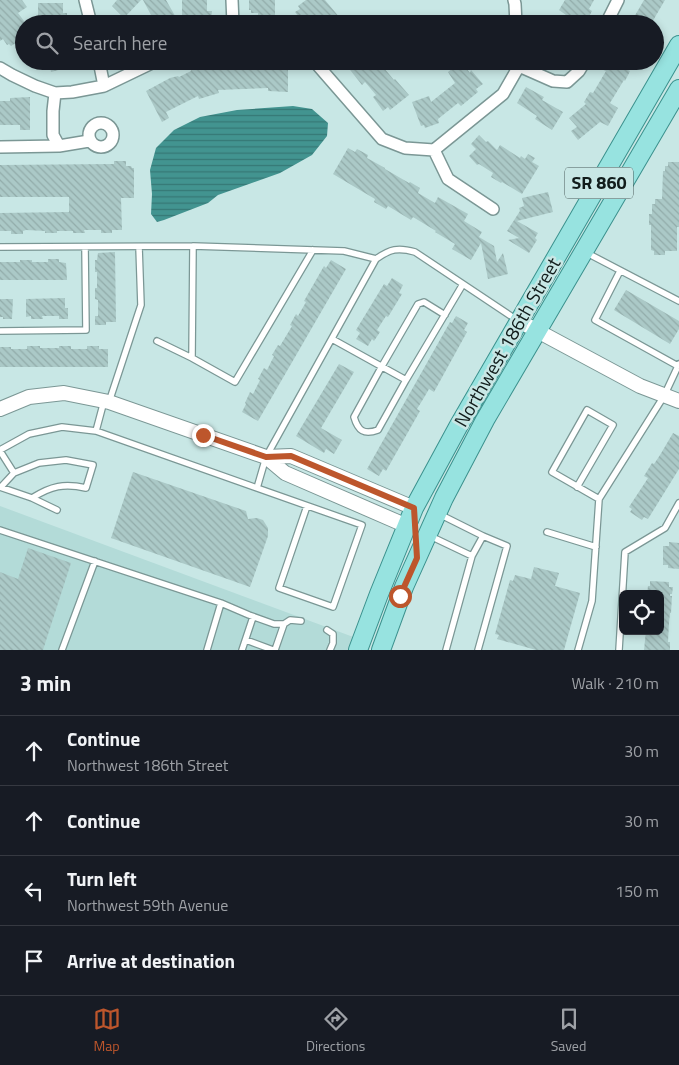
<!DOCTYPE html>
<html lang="en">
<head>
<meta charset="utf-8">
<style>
  :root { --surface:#171b24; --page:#20242c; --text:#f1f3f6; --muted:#9ea1a6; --line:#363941; --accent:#bd562c }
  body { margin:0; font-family:"Titillium Web",sans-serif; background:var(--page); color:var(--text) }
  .controls { position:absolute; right:15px; bottom:15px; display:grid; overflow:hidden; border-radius:8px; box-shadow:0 2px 8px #0003 }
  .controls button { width:45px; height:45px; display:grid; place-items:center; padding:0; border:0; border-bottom:1px solid var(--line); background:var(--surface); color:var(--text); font:25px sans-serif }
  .stop { position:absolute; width:15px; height:15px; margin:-11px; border:4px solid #bd562c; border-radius:50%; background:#fff }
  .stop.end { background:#bd562c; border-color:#fff; box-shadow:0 1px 5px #0008 }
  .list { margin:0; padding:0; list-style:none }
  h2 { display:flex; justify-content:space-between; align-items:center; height:65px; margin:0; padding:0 20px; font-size:21px }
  h2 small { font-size:16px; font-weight:400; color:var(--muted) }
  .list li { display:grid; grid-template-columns:32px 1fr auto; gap:15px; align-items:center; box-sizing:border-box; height:70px; padding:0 20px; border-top:1px solid var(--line) }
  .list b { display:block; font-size:19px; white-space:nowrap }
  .list p { margin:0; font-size:16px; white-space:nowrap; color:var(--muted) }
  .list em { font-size:16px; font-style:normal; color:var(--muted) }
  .icon { flex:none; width:28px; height:28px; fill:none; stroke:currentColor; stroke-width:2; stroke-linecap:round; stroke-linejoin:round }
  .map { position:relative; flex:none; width:679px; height:650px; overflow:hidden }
  .search { position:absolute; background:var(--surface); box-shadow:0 2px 8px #0003; left:15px; right:15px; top:15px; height:55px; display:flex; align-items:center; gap:12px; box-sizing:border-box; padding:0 18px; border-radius:28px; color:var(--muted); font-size:19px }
  .sheet { height:345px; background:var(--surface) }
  nav { display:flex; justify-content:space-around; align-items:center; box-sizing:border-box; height:70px; border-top:1px solid var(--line); background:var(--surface); font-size:14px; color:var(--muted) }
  nav a { display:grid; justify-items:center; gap:2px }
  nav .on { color:var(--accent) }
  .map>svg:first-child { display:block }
</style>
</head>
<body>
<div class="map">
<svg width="679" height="650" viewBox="0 0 679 650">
  <defs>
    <pattern id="water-rules" width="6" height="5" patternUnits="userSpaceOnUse" patternTransform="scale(1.25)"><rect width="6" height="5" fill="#429490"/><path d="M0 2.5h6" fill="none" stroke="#367875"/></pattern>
    <pattern id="building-back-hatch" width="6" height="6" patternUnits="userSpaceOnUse" patternTransform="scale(1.25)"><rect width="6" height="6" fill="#abc9c7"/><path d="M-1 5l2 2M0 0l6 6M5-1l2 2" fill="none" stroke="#92acaa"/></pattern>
  </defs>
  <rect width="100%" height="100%" fill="#c8e7e5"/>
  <!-- built -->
  <path fill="#b3dbd8" d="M0,506L356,638L352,650H0Z"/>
  <!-- water -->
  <path fill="url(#water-rules)" d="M293,106L312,109L328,123L327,136L312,155L280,173L218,195L208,203L164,220L157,222L151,214L152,194L150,170L156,148L174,130L200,117L237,110Z"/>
  <!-- building -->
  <path fill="url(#building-back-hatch)" d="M0,0H22L27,7L18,13L24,21V38L11,46L9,44L7,45L3,39L0,41Z
    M117,0H141L124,18L112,6Z
    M143,0H166L178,21L172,24H135L151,15Z
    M182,0H207V11H212L211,19H182Z
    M249,0H275V20H258V13H251V10H249Z
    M306,0H325L345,24H304L295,12L300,9L298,6Z
    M565,0H594L589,9L592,11L585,24H561L566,15L559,10Z
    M644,0H665L651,24H630Z
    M38,3H63V13H67V21H38Z
    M49,61H81V64L51,72Z
    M221,61H279V65H285V67H288V92L268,91V88L218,90L219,93L199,99L198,96L166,112L169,118L162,122L146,91L170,78L178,76L179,77L191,71L190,68L202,64L203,69L221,65Z
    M343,61H378L394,80L395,79L409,95L390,110L388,107L383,111L373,97L376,95L365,82L362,85Z
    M461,61L470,73L471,70L483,84L476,89L478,92L461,106L458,103L438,119L439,123L425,128L424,125L421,126L412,102L429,96L431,102L455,83L448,72Z
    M603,61H630L626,69L630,71L625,81L624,80L610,103L618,108L608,126L600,122L578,140L571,131L577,127L569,118L586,104L584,102L590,92L593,93L606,71L599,68Z
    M526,87L544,97L542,100L563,112L552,130L535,119L537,116L517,103Z
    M30,97V130H20V125H0V101H10V98Z
    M479,135L486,142L488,141L497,150L500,145L520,158L521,156L525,159L528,154L535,158L532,162L539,166L522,194L502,182L501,183L491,177L493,173L479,164L477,165L469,156L476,149L471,144Z
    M348,148L355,152L357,149L368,155L367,158L385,168V169L409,183L410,182L420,188L418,193L435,203L438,197L468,214L464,221L482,232L479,237L494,246L497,262L503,253L508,274L488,279L481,243L471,260L452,249L455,244L435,232L436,231L413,217L411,220L388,206L386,209L374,202L375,199L333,174Z
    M114,161H126V166H131L132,168H134V198H121L122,230H112V233H101V230H84L85,233H73V231H57V233H45V231L26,230L23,231V234H11V231H0V213L69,212V197H0V165L114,164Z
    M668,162H679V227H677V251H665V255H654V251L651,250V225H649V214H652V204H655V199H662L663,171H665V166H668Z
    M548,192L553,212L517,221L538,233L535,238L537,240L529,253L508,240L519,238L507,231L520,211L519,208L524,206L522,198Z
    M115,252L116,322H106V325H95V316H98V300L95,299V288H97V272H95V260H97L98,253Z
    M48,259H59V262L66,263L67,280H0V262H20V260H32V262H48Z
    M331,260L346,269L258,421L242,412L246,404L245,403L250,392L253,394L260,380L258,379L264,368L267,370L274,356L272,355L278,345L280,346L292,326L290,325L296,314L298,316L306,302L304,301L324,266L326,268Z
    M392,278L403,285L399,293L402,294L388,317L386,316L377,330L380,332L374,341L372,339L368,346L356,339L360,333L356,330L384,284L387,286Z
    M626,290L679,321V329L670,344L614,310Z
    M65,298V308H68V319H59V316H42L43,319H31V316L26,317V299Z
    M0,299H13L12,319H3V317H0Z
    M456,316L468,323L464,330L467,332L434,392L429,389L425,396L417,409L420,411L386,471L383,469L379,476L367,469L450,322L452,323Z
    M27,346H40V348H59V346H71V349H87V346H99V349H108V367H0V347H11V349H27Z
    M339,364L354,372L321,428L342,440L334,454L326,449L324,453L296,436Z
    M673,433L679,436V469L648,519L644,517L642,520L630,512L632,509L629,507L648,478L644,476L652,463L654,464L660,455Z
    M133,472L246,511L248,519L257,518L263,520L268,528V536L250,587L111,538Z
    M669,542L679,543V569L668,568V565H663V546H669Z
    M28,548L71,563L43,650H0V572L18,579Z
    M534,567L559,573L555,586L580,593L564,650H536L497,639L499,635L495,634L510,580L513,581L515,575L531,579Z
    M650,581L669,582V587H673L672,594H670V596H672L671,613H670L669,623L668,642H670V650H644L646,631H660V594H647L648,586H650Z"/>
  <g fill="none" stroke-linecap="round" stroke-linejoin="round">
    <!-- service casing -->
    <g stroke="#7b9795" stroke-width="8">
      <path id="service" d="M193,246L192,358L235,382L313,250
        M0,247L193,246L344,251L376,259C390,249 398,247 415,252L517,320
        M585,252L679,301
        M620,271L595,320L678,366
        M0,331L86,330L85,247
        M332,339L406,380L463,284
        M157,341L192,358
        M406,380L378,430C364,435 358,431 354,417L382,366L418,304L424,302L445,315
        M104,401L96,431L257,488
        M109,402L141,305L139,247
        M0,450L29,434L62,427L96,431
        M0,451L14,473L39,463L66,460L93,465L86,488C64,483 51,486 32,498L0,487
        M1,487L14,473
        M577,487L613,425L587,410L552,472L599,499
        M32,498L57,510
        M307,506L279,588L333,607L362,525L257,488L266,457L376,259
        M439,514L483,536L507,546L478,650
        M0,530L221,603L207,650
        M547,532L596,547
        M428,535L472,556
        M221,603L249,615L274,624H284L290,620L301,621
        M327,630L333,634V643L330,650
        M246,640L273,650
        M62,650L95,561
        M242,650L253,617
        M275,650L284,624
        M446,650L472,556L483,536
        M578,650L592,601L599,499L664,396L679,364
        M619,650L625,552L665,528L679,503"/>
    </g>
    <!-- minor casing -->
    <g stroke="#7b9795" stroke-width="14">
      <path id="minor" d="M85,0L91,24
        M232,0L233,24
        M514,0L515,4L516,24
        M606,24L618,0
        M99,61L104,86
        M314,61L382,139L405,148L434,150
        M519,66L553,81L567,82L579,71L585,61
        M0,68L12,75L35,86L55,93L72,92L104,86L156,61
        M55,93L53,111V135L59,146
        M89 135a12 12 0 1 1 24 0a12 12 0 1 1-24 0Z
        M0,147L59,146L89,141
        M434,150L503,94L519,66
        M434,150L448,179L493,209"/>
    </g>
    <!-- tertiary casing -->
    <g stroke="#7b9795" stroke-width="16">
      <path id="tertiary" d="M519,321L640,386L679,401
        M0,409L29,397L64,393L109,402L266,457L285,473L407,526
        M266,457L291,456L414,508"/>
    </g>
    <!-- primary casing -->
    <g stroke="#3b918d" stroke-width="20">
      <path id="primary" d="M358,650L379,594L414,508L459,425L679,45
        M381,650L404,587L444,498L485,420L679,89"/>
    </g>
    <!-- service -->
    <use href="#service" stroke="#fff" stroke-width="5.5"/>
    <!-- minor -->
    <use href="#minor" stroke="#fff" stroke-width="11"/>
    <!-- tertiary -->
    <use href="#tertiary" stroke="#fff" stroke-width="14"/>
    <!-- primary -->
    <use href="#primary" stroke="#97e3e0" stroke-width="18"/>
  </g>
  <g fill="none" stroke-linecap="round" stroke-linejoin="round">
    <!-- route -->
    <path stroke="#bd562c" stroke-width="6" d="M203,435L266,457L291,456L414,508L417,558L400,596"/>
  </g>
  <g text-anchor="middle" stroke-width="5" stroke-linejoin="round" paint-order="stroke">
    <!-- shield labels -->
    <rect fill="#c8e7e5" stroke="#485958" stroke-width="1" x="565" y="167.5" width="68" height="31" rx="4"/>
    <g font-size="18" font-weight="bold" fill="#111c1b">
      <text x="599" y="189">SR 860</text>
    </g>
    <!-- street labels -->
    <g font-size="19" fill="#111c1b" stroke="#c8e7e5">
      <text transform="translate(507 342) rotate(-60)" y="7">Northwest 186th Street</text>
    </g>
  </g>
</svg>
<div class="controls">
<button><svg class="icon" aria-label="locate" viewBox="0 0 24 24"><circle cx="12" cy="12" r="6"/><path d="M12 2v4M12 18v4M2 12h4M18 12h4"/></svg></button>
</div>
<div class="stop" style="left:400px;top:596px"></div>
<div class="stop end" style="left:203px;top:435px"></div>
<div class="search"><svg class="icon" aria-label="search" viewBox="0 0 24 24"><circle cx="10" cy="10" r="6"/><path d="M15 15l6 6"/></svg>Search here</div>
</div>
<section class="sheet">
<h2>3 min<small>Walk · 210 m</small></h2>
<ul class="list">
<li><svg class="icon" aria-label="ahead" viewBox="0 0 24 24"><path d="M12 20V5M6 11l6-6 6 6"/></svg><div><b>Continue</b><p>Northwest 186th Street</p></div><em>30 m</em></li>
<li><svg class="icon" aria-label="ahead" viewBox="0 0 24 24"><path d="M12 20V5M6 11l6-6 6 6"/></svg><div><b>Continue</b></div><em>30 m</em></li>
<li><svg class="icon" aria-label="left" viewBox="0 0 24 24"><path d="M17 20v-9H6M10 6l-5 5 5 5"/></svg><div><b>Turn left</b><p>Northwest 59th Avenue</p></div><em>150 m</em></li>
<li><svg class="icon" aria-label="arrive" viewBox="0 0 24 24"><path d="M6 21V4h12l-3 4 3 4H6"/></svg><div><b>Arrive at destination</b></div></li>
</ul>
</section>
<nav>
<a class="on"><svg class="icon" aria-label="map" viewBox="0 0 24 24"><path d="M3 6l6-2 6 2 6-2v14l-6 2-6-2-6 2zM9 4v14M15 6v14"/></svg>Map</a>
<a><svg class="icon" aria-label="directions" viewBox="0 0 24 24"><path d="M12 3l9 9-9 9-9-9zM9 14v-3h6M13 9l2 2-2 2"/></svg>Directions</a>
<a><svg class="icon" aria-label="saved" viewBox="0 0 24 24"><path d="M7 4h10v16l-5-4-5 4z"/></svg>Saved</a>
</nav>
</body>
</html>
